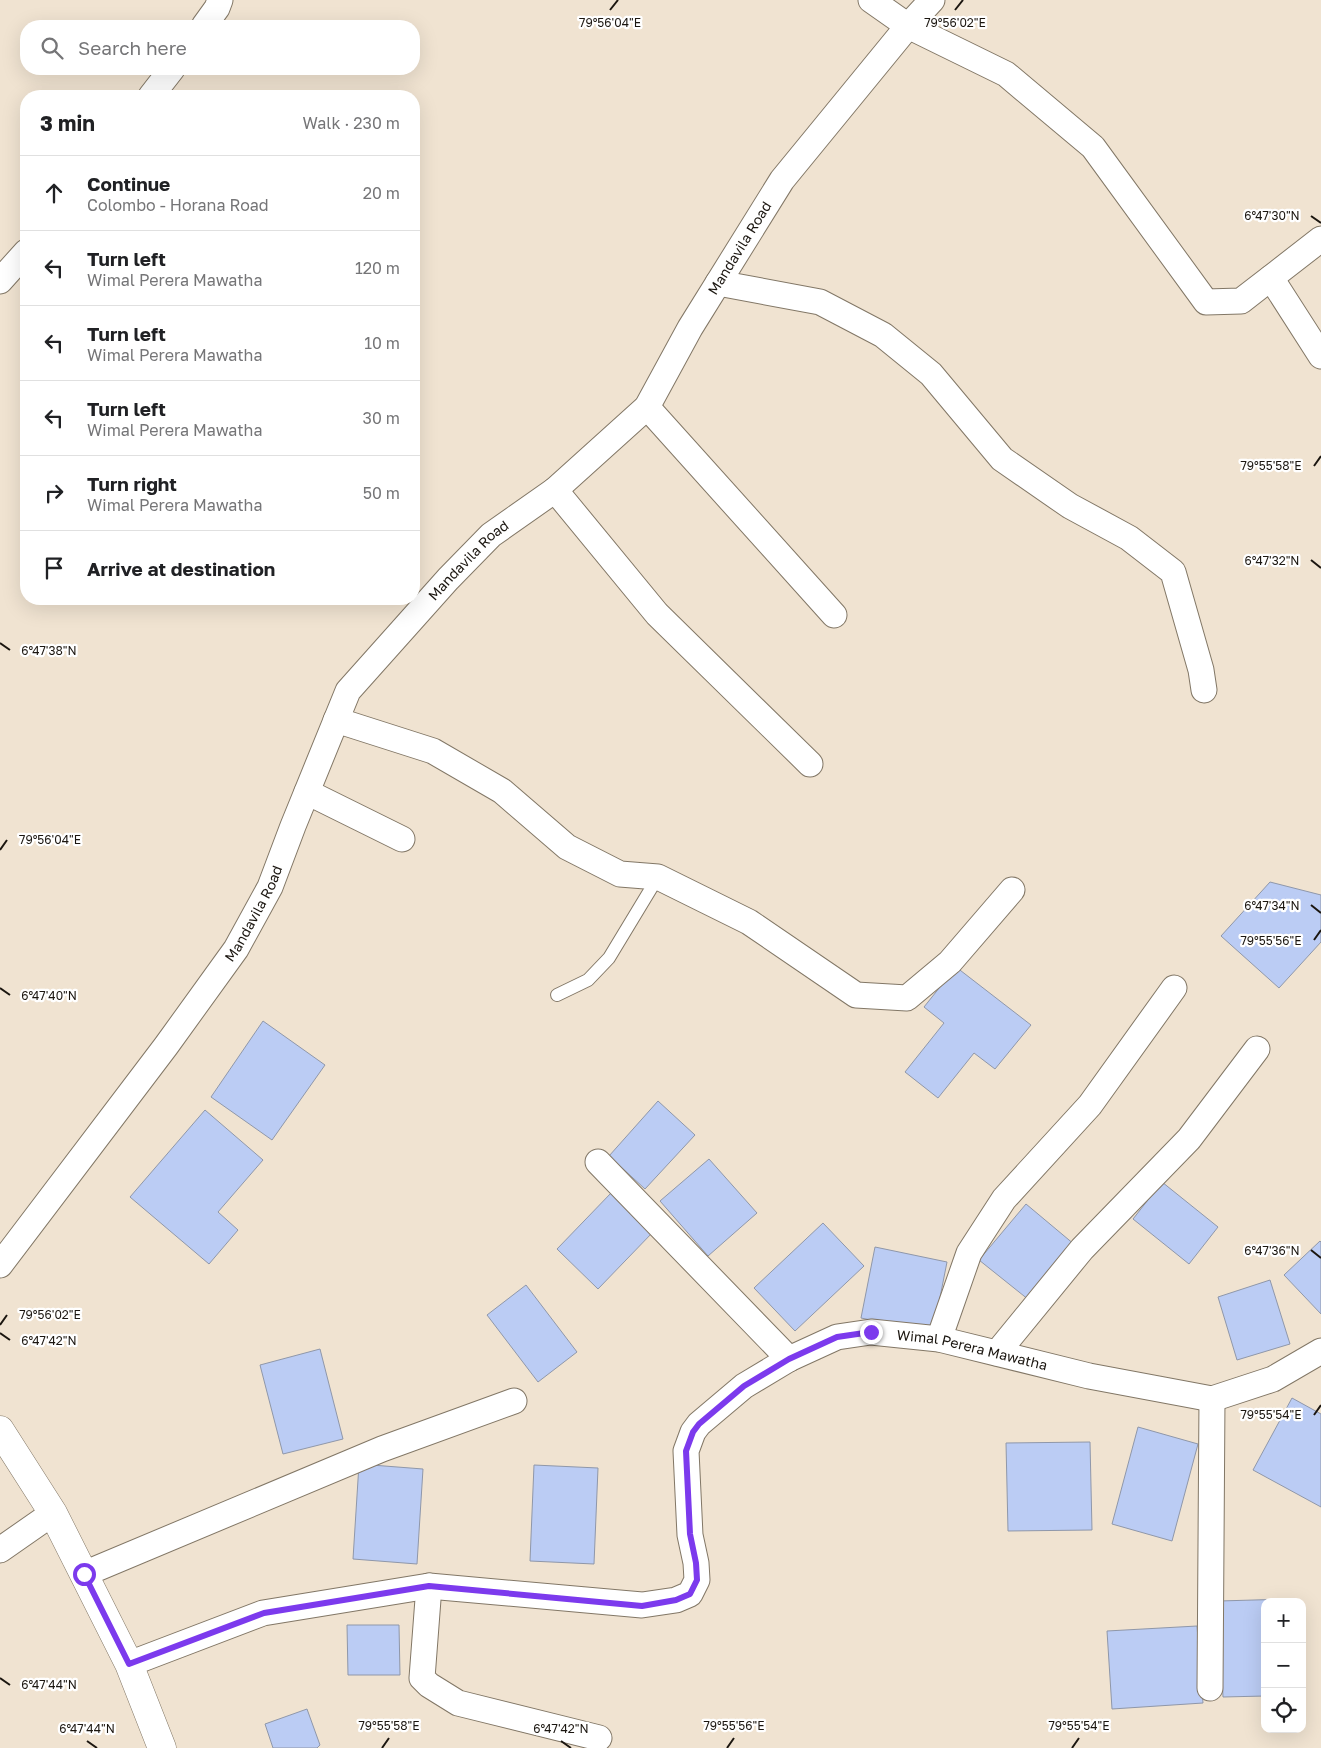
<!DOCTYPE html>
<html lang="en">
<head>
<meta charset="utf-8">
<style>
  :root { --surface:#fff; --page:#f2f2f2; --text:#202124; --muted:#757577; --line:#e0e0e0 }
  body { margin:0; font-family:"Golos Text",sans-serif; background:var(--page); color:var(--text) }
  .controls { position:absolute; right:15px; bottom:15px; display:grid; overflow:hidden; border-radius:10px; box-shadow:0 5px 20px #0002 }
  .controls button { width:45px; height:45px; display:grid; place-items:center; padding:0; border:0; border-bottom:1px solid var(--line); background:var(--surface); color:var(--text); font:25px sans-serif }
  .stop { position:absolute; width:15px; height:15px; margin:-11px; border:4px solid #7c3aed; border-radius:50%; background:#fff }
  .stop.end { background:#7c3aed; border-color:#fff; box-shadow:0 1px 5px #0008 }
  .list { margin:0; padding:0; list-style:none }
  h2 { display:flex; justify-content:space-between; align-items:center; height:65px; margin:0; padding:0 20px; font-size:21px }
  h2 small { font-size:16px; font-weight:400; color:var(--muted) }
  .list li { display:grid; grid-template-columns:32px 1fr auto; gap:15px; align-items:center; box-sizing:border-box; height:75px; padding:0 20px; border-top:1px solid var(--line) }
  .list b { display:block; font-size:19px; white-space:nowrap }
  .list p { margin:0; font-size:16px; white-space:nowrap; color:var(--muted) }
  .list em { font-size:16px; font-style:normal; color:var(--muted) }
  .icon { flex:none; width:28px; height:28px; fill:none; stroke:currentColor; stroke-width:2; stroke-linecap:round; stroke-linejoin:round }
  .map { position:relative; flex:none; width:1321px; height:1748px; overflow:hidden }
  .search { position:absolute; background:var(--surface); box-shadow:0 5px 20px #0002; left:20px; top:20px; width:400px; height:55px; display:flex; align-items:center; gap:12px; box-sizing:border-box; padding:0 18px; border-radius:20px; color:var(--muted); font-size:19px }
  .panel { position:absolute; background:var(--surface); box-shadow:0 5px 20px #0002; left:20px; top:90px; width:400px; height:515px; border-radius:20px }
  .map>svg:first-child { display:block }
</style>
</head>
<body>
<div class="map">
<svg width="1321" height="1748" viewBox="0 0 1321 1748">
  <rect width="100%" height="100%" fill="#f0e3d1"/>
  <!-- building -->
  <path fill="#bbccf4" stroke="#8f97a9" d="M1270,882L1321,895V942L1279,988L1221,936Z
    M956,967L1031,1025L995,1069L974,1053L938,1098L905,1072L944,1023L924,1007Z
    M263,1021L325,1065L272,1140L211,1097Z
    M658,1101L695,1135L645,1189L609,1156Z
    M205,1110L263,1160L218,1212L238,1230L209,1264L130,1197Z
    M709,1159L757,1213L708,1256L660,1201Z
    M1162,1182L1218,1227L1189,1264L1133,1219Z
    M612,1192L653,1232L598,1289L557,1249Z
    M1026,1204L1075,1245L1029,1300L979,1260Z
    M823,1223L864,1266L795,1331L754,1288Z
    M1320,1241L1321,1242V1314L1284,1275Z
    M875,1247L947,1262L933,1333L861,1318Z
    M1270,1280L1290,1344L1237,1360L1218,1297Z
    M526,1285L577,1352L538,1382L487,1315Z
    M320,1349L343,1439L283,1454L260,1365Z
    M1292,1398L1321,1414V1507L1253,1470Z
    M1138,1427L1198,1444L1172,1541L1112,1524Z
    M1090,1442L1092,1530L1008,1531L1006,1443Z
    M359,1464L423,1469L417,1564L353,1559Z
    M534,1465L598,1468L594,1564L530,1561Z
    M1289,1599V1602H1265V1696L1223,1697L1219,1601Z
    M347,1625H399L400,1675H348Z
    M1197,1626L1203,1703L1112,1709L1107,1631Z
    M307,1709L320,1745L317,1748H273L265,1724Z"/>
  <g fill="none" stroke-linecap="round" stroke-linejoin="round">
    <!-- service casing -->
    <g stroke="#827766" stroke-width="14">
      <path id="service" d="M557,995L588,980L609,958L658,877"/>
    </g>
    <!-- minor casing -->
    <g stroke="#827766" stroke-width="27">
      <g id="minor">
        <path d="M871,0L908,26L1006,74L1093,147L1206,302L1241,301L1321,239"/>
        <path d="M204,26L217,8L220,0"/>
        <path d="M151,96L172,69"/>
        <path d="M1271,278L1321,356"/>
        <path d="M0,281L26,252"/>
        <path d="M718,283L820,302L883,335L931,374L1002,459L1070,506L1129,538L1173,572L1201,670L1204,690"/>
        <path d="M647,407L834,615"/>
        <path d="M555,490L657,614L810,764"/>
        <path d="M336,720L433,751L502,791L567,847L620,874L658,877L749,922L856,995L907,998L950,962L1012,890"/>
        <path d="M307,792L402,839"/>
        <path d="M598,1162L789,1359"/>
        <path id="s1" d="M0,1265L166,1046L236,949L270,887L293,826L348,691L448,579L491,535L555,490L647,407L690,328L782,180L908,26L932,0"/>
        <path d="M939,1339L969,1253L1004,1199L1090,1105L1174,988"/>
        <path d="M997,1353L1082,1249L1189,1139L1257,1049"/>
        <path d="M0,1550L53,1513"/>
        <path d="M84,1574L382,1449L514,1401"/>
        <path d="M429,1586L422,1678L429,1685L458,1703L599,1738"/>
        <path id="s2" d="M129,1664L263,1613L429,1586L642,1605L676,1600L690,1594L697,1580L696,1563L690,1535L686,1451L693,1432L699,1424L744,1386L789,1359L837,1337L871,1332L939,1339L1089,1376L1212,1399L1273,1379L1321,1351"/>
        <path d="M1210,1688L1212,1399"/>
      </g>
    </g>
    <!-- primary casing -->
    <g stroke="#827766" stroke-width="29">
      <path id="primary" d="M0,1430L53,1513L129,1664L162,1748"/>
    </g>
    <!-- service -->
    <use href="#service" stroke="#fff" stroke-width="12"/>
    <!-- minor -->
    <use href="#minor" stroke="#fff" stroke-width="25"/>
    <!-- primary -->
    <use href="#primary" stroke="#fff" stroke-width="28"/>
  </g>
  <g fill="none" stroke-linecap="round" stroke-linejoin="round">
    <!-- route -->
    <path stroke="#7c3aed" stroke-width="6" d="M84,1574L129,1664L264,1613L429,1586L642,1606L676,1600L690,1594L697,1580L696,1563L690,1534L686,1451L693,1432L699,1424L744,1386L789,1359L837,1337L871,1332"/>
  </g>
  <!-- ticks -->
  <path fill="none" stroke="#1b1610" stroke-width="2" d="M610,10L618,0M955,10L963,0M1311,216L1321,223M1314,466L1321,456M1311,560L1321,568M0,643L10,650M0,850L7,840M1311,905L1321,913M1314,940L1321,930M0,988L10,995M1311,1250L1321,1258M0,1325L7,1315M0,1333L10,1340M1314,1415L1321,1405M0,1678L10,1685M87,1741L97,1748M561,1741L571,1748M382,1748L389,1738M727,1748L734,1738M1072,1748L1079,1738"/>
  <g text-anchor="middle" stroke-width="4.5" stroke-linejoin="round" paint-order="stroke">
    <!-- street labels -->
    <g font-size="14" fill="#1b1610" stroke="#fff">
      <text dy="5" stroke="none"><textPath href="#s1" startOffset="1274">Mandavila Road</textPath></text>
      <text dy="5" stroke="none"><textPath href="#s1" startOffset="854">Mandavila Road</textPath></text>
      <text dy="5" stroke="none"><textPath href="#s1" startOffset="434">Mandavila Road</textPath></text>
      <text dy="5" stroke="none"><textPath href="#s2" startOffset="1052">Wimal Perera Mawatha</textPath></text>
    </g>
  </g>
  <g font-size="12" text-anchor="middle" fill="#1b1610" stroke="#fff" stroke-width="4.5" stroke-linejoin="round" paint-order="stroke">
    <text x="955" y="27">79°56'02"E</text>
    <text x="610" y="27">79°56'04"E</text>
    <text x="1272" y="220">6°47'30"N</text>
    <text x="1271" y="470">79°55'58"E</text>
    <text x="1272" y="565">6°47'32"N</text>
    <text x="49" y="655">6°47'38"N</text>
    <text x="50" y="844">79°56'04"E</text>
    <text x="1272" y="910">6°47'34"N</text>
    <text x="1271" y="945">79°55'56"E</text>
    <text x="49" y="1000">6°47'40"N</text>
    <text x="1272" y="1255">6°47'36"N</text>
    <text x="50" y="1319">79°56'02"E</text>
    <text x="49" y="1345">6°47'42"N</text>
    <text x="1271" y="1419">79°55'54"E</text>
    <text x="49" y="1689">6°47'44"N</text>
    <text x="389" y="1730">79°55'58"E</text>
    <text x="734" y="1730">79°55'56"E</text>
    <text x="1079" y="1730">79°55'54"E</text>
    <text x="87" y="1733">6°47'44"N</text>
    <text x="561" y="1733">6°47'42"N</text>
  </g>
</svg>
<div class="controls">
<button>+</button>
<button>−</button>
<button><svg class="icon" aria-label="locate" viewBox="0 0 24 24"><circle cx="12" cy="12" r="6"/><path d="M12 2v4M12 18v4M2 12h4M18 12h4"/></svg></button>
</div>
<div class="stop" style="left:84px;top:1574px"></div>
<div class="stop end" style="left:871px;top:1332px"></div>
<div class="search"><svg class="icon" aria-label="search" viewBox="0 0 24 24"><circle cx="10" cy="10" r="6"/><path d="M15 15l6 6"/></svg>Search here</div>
<section class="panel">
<h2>3 min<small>Walk · 230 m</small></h2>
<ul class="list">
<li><svg class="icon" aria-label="ahead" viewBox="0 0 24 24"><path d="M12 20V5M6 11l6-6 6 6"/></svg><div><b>Continue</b><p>Colombo - Horana Road</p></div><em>20 m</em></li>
<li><svg class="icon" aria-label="left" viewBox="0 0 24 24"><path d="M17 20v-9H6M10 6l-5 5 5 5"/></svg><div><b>Turn left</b><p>Wimal Perera Mawatha</p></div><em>120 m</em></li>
<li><svg class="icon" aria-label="left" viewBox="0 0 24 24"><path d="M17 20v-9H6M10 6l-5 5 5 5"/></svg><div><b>Turn left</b><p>Wimal Perera Mawatha</p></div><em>10 m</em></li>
<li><svg class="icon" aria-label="left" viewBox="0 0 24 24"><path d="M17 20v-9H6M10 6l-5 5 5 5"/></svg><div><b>Turn left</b><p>Wimal Perera Mawatha</p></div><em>30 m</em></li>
<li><svg class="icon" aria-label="right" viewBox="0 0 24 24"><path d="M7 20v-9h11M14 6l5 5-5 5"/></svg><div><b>Turn right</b><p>Wimal Perera Mawatha</p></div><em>50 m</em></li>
<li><svg class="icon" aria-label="arrive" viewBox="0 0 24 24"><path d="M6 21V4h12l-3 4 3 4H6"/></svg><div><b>Arrive at destination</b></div></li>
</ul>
</section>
</div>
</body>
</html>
